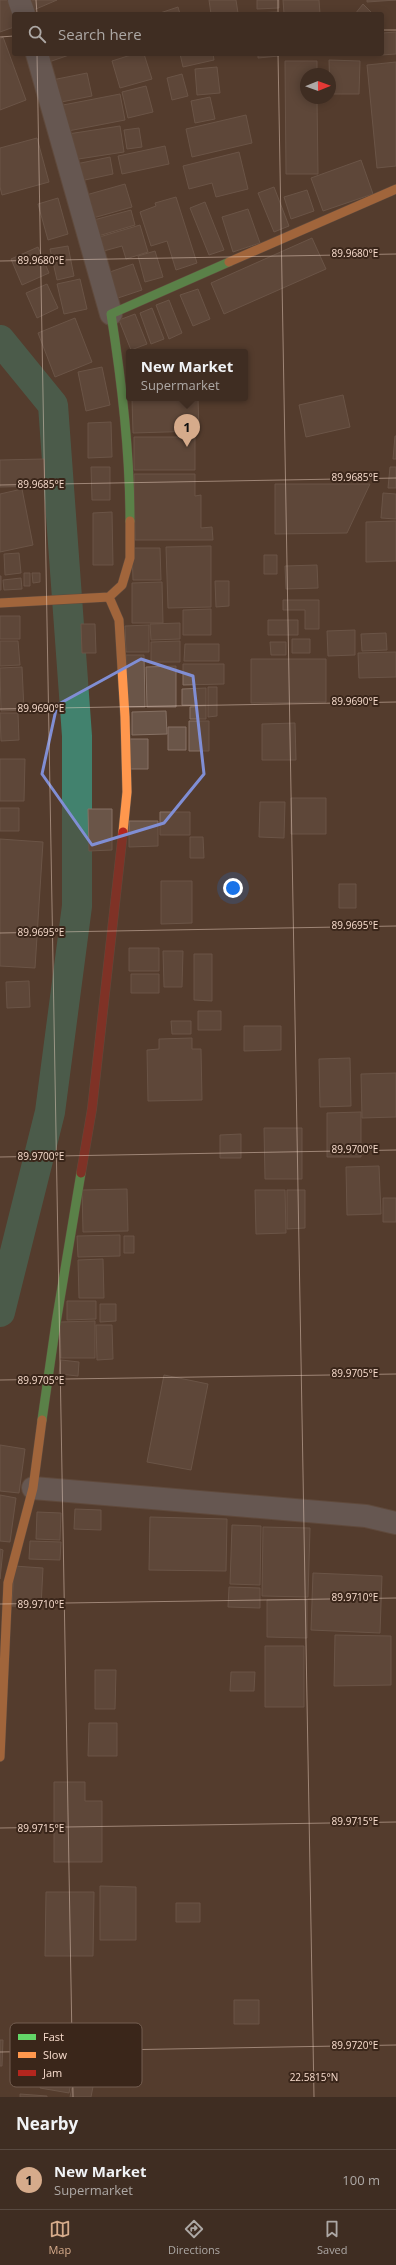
<!DOCTYPE html>
<html lang="en">
<head>
<meta charset="utf-8">
<style>
  :root { --surface:#3f2d22; --page:#46352a; --text:#f1f3f6; --muted:#ada8a5; --line:#584940; --accent:#d6ab8b }
  body { margin:0; font-family:"Open Sans",sans-serif; background:var(--page); color:var(--text) }
  .compass { position:absolute; left:300px; top:68px; width:36px; height:36px; border-radius:50%; background:var(--surface); box-shadow:0 2px 10px #0003; rotate:89deg }
  .you { position:absolute; left:233px; top:888px; width:14px; height:14px; margin:-10px; border:3px solid #fff; border-radius:50%; background:#1a73e8; box-shadow:0 0 0 6px #1a73e833 }
  .badge { display:grid; place-items:center; width:26px; height:26px; border-radius:50%; background:var(--accent); color:#111; font-size:13px; font-weight:700 }
  .pin { position:absolute; translate:-50% -33px; filter:drop-shadow(0 1px 2px #0008) }
  .pin::after { content:''; position:absolute; top:21px; width:14px; height:12px; background:inherit; clip-path:polygon(0 0,100% 0,50% 100%) }
  .popup { position:absolute; left:126px; top:349px; width:122px; height:52px; box-sizing:border-box; display:grid; place-content:center; border-radius:4px; background:var(--surface); filter:drop-shadow(0 1px 3px #0005); font-size:13px; white-space:nowrap; color:var(--muted) }
  .popup b { font-size:15px; color:var(--text) }
  .popup::after { content:''; position:absolute; left:50%; top:100%; margin-left:-8px; border:8px solid transparent; border-top-color:var(--surface) }
  .list { margin:0; padding:0; list-style:none }
  h2 { display:flex; justify-content:space-between; align-items:center; height:52px; margin:0; padding:0 16px; font-size:17px }
  h2 small { font-size:13px; font-weight:400; color:var(--muted) }
  .list li { display:grid; grid-template-columns:26px 1fr auto; gap:12px; align-items:center; box-sizing:border-box; height:60px; padding:0 16px; border-top:1px solid var(--line) }
  .list b { display:block; font-size:15px; white-space:nowrap }
  .list p { margin:0; font-size:13px; white-space:nowrap; color:var(--muted) }
  .list em { font-size:13px; font-style:normal; color:var(--muted) }
  .icon { flex:none; width:22px; height:22px; fill:none; stroke:currentColor; stroke-width:2; stroke-linecap:round; stroke-linejoin:round }
  .map { position:relative; flex:none; width:396px; height:2097px; overflow:hidden }
  .search { position:absolute; background:var(--surface); box-shadow:0 2px 10px #0003; left:12px; right:12px; top:12px; height:44px; display:flex; align-items:center; gap:10px; box-sizing:border-box; padding:0 14px; border-radius:4px; color:var(--muted); font-size:15px }
  .sheet { height:112px; background:var(--surface) }
  nav { display:flex; justify-content:space-around; align-items:center; box-sizing:border-box; height:56px; border-top:1px solid var(--line); background:var(--surface); font-size:11px; color:var(--muted) }
  nav a { display:grid; justify-items:center; gap:2px }
  nav .on { color:var(--accent) }
  .map>svg:first-child { display:block }
</style>
</head>
<body>
<div class="map">
<svg width="396" height="2097" viewBox="0 0 396 2097">
  <rect width="100%" height="100%" fill="#543c2d"/>
  <g fill="none" stroke-linecap="round" stroke-linejoin="round">
    <!-- canal -->
    <path stroke="#42826e" stroke-width="30" d="M0,340L53,405L77,736V906L50,1112L0,1312"/>
  </g>
  <!-- building -->
  <path fill="#6a5548" stroke="#867164" d="M0,0H9L14,15V27L0,32Z
    M25,0H57L29,12Z
    M209,0H236L238,13L211,14Z
    M257,0H279V8L257,9Z
    M283,0H319L320,14H284Z
    M367,0H396L367,2Z
    M363,4L372,13L355,14Z
    M178,7L180,14H157Z
    M277,12V14H255V13Z
    M396,32V54L381,55L382,33Z
    M3,37L26,100L0,110V39Z
    M43,54H72L46,63Z
    M134,54H144L152,79L120,88L112,61Z
    M180,54H213L214,60L183,67Z
    M258,54H279V56L258,58Z
    M285,54H322L285,55Z
    M329,60L360,61L359,94H330Z
    M285,61H317V74H306V98H317L318,174H286Z
    M396,62V166L377,168L367,65Z
    M217,67L220,93L197,95L195,69Z
    M87,73L92,96L56,103L52,80Z
    M182,74L188,96L172,100L167,78Z
    M146,86L153,112L128,118L122,92Z
    M120,94L125,120L68,131L63,105Z
    M210,97L215,119L195,123L191,101Z
    M246,115L252,143L192,157L186,129Z
    M120,126L124,152L72,160L68,134Z
    M139,128L142,147L127,149L124,130Z
    M37,138L49,182L2,195L0,187V148Z
    M165,146L169,164L122,174L118,156Z
    M239,152L248,189L216,197L212,183L189,189L183,166Z
    M110,157L113,174L80,181L76,164Z
    M361,160L373,194L323,211L311,178Z
    M125,184L132,207L93,218L86,195Z
    M274,187L289,226L274,232L258,193Z
    M307,190L314,211L291,219L284,197Z
    M176,197L197,263L176,270L167,241L151,246L140,212L156,206L155,203Z
    M58,198L68,234L48,240L38,204Z
    M205,202L224,250L209,255L190,208Z
    M248,209L260,243L233,252L222,217Z
    M131,210L135,225L95,237L90,221Z
    M140,225L148,252L126,259L122,246L100,252L96,238Z
    M312,238L326,269L224,314L211,283Z
    M68,246L74,276L57,280L50,249Z
    M38,247L49,273L22,285L11,259Z
    M155,251L163,277L145,282L138,256Z
    M133,264L142,290L115,299L107,273Z
    M80,279L87,309L64,314L57,284Z
    M47,284L58,308L37,318L26,293Z
    M198,289L210,319L193,326L180,295Z
    M169,300L182,333L169,339L156,305Z
    M152,308L164,339L151,344L140,313Z
    M135,314L147,344L131,350L119,320Z
    M75,318L92,362L55,377L38,333Z
    M102,367L110,405L86,411L78,372Z
    M343,395L350,427L306,437L299,405Z
    M198,398L199,431L133,433L132,399Z
    M111,422L112,457L88,458V423Z
    M395,436H396V459H393Z
    M134,437H195V470H134Z
    M44,459L45,486L0,487V460Z
    M91,467H110V500H92Z
    M390,467H396V488H388Z
    M134,474H195V496L201,495V528L212,527L213,540H135Z
    M275,484H370L347,533L275,534Z
    M22,489L33,545L0,552V494Z
    M383,493L396,494V519L381,518Z
    M112,512L113,565H93V513Z
    M396,521V561L366,562V522Z
    M211,546V607L168,608L166,547Z
    M132,548H160L161,580H133Z
    M19,553L21,573L5,575L4,554Z
    M264,555H277V574H264Z
    M317,565L318,588L286,589L285,566Z
    M24,573H30V586H24Z
    M32,573H40V582L33,583Z
    M0,576H1V590H0Z
    M21,578L22,589L4,590L3,580Z
    M215,581H229V606L216,607Z
    M162,582L163,623H132V583Z
    M283,600H319V629H305V610H283Z
    M211,609V635H183V610Z
    M0,616H20V639H0Z
    M268,620H298V635H268Z
    M180,623V639L151,640L150,624Z
    M81,624H95L96,653H82Z
    M149,625V652H126L125,626Z
    M355,630V655L328,656L327,631Z
    M386,633L387,650L362,651L361,634Z
    M292,639H310V653H292Z
    M0,641H18L20,665L0,666Z
    M180,641V662H151V642Z
    M270,642H286V655H271Z
    M185,644H219V661H184Z
    M396,652V677L359,678L358,653Z
    M126,655H144L145,707H127Z
    M251,659H326V702L251,703Z
    M183,664H224V684L183,685Z
    M176,666V707H147L146,667Z
    M22,667L24,710L1,711L0,668Z
    M208,687H217V716L208,717Z
    M206,688V705H182V689Z
    M206,706V719H190V707Z
    M166,711L167,734L132,735V712Z
    M0,713H18L19,740L1,741Z
    M189,721H209V751H189Z
    M295,723L296,760H262V724Z
    M168,727H186V750H168Z
    M129,739H148V769H129Z
    M0,759H25L24,801H0Z
    M291,798H326V834H291Z
    M260,802H285L284,838L259,837Z
    M0,808H19V831H0Z
    M88,809H112V850L89,851Z
    M160,812H190V835H160Z
    M129,821H158V846L129,847Z
    M190,837H203L204,858H190Z
    M0,839L43,842L35,968L0,966Z
    M161,881H192V923L161,924Z
    M339,884H356V908H339Z
    M129,948H159V971H129Z
    M163,951H183L182,987H164Z
    M194,954H212V1001L194,1000Z
    M131,974H159V993H131Z
    M29,981L30,1007L7,1008L6,982Z
    M198,1011H221V1030H198Z
    M171,1021H191V1034H172Z
    M244,1026H281V1050L244,1051Z
    M192,1038V1049H201L202,1100L148,1101L147,1050L159,1049V1039Z
    M350,1058L351,1106L320,1107L319,1059Z
    M396,1073V1117L362,1118L361,1074Z
    M361,1112V1157H327V1113Z
    M264,1128H302V1179H265Z
    M241,1134V1158H220V1135Z
    M379,1166L381,1214L347,1215L346,1167Z
    M127,1189L128,1231L83,1232L82,1190Z
    M255,1190H285L286,1233L256,1234Z
    M287,1190H305V1228L287,1229Z
    M383,1198H396V1222H383Z
    M120,1235V1256L78,1257L77,1236Z
    M124,1236H134V1253H124Z
    M103,1259L104,1298H79L78,1260Z
    M67,1301H96V1319L67,1320Z
    M100,1304H116V1321L100,1322Z
    M95,1321V1358H61L60,1322Z
    M96,1325H112L113,1359L97,1360Z
    M61,1360L79,1362L78,1376L59,1374Z
    M164,1375L208,1384L191,1470L147,1462Z
    M0,1445L25,1449L19,1493L0,1491Z
    M0,1495L16,1498L10,1542L0,1541Z
    M75,1509L101,1510V1530L74,1529Z
    M37,1512L61,1513L60,1540L36,1539Z
    M150,1517L227,1519L226,1571L149,1570Z
    M232,1525L261,1526L260,1585L230,1584Z
    M263,1527L310,1528L308,1597L262,1596Z
    M30,1541L61,1542L60,1560L29,1559Z
    M0,1549L3,1550L0,1579Z
    M14,1566L43,1568L41,1607L12,1606Z
    M313,1573L382,1576L380,1633L311,1630Z
    M229,1587L260,1588V1608L228,1607Z
    M267,1600H307V1638L267,1637Z
    M335,1635L391,1636V1685L334,1686Z
    M265,1646H304V1707H265Z
    M95,1670H116L115,1709H95Z
    M231,1672H255L254,1691H230Z
    M89,1723H117V1756H88Z
    M54,1782H85V1801H102V1862H54Z
    M100,1886L136,1887V1940H100Z
    M46,1892H94L93,1956H45Z
    M176,1903H200V1922H176Z
    M234,2000H259V2024H234Z
    M49,2034L79,2039L69,2093L40,2088Z
    M0,2040H3L2,2066H0Z
    M79,2053L99,2056L91,2097H70Z
    M20,2094L47,2096V2097H20Z"/>
  <g fill="none" stroke-linecap="round" stroke-linejoin="round">
    <!-- street casing -->
    <g stroke="#6e5a4d" stroke-width="24">
      <path id="street" d="M19,0L24,14
        M37,54L111,314
        M33,1488L366,1516L396,1523"/>
    </g>
    <!-- fast casing -->
    <g stroke="#6e5a4d" stroke-width="10">
      <path id="fast" d="M130,521C130,451 122,383 111,314L229,262
        M42,1420L56,1323L81,1173"/>
    </g>
    <!-- slow casing -->
    <g stroke="#6e5a4d" stroke-width="10">
      <path id="slow" d="M229,262L396,189
        M109,597L119,620L125,717L127,792L123,832
        M0,603L109,597L122,585L130,558V521
        M0,1757L8,1583L33,1488L42,1420"/>
    </g>
    <!-- jam casing -->
    <g stroke="#6e5a4d" stroke-width="10">
      <path id="jam" d="M81,1173L92,1109L123,832"/>
    </g>
    <!-- street -->
    <use href="#street" stroke="#7d787d" stroke-width="22"/>
    <!-- fast -->
    <use href="#fast" stroke="#63d668" stroke-width="9"/>
    <!-- slow -->
    <use href="#slow" stroke="#ff974d" stroke-width="9"/>
    <!-- jam -->
    <use href="#jam" stroke="#b3261e" stroke-width="9"/>
  </g>
  <!-- marked area -->
  <path d="M0 0H396V2097H0ZM141,659L193,676L204,774L164,823L92,845L42,774L57,705Z" fill="#543c2d" fill-opacity=".55" fill-rule="evenodd"/>
  <path fill="none" stroke="#808ed4" stroke-width="3" stroke-linejoin="round" d="M141,659L193,676L204,774L164,823L92,845L42,774L57,705Z"/>
  <!-- ticks -->
  <path fill="none" stroke="#f9ddce" stroke-width="1" stroke-opacity="0.45" d="M36,0L37,14M278,0V14M382,30H396M0,37L14,36M37,54L73,2097M278,54L314,2097M0,261L396,254M0,485L396,478M0,709L396,702M0,933L396,926M0,1157L396,1150M0,1380L396,1374M0,1604L396,1598M0,1828L396,1822M0,2052L396,2045"/>
  <!-- legend -->
  <rect x="10" y="2023" width="132" height="64" rx="6" fill="#3a261a" stroke="#735d50" stroke-width="1"/>
  <rect x="18" y="2034" width="18" height="6" fill="#63d668"/>
  <rect x="18" y="2052" width="18" height="6" fill="#ff974d"/>
  <rect x="18" y="2070" width="18" height="6" fill="#b3261e"/>
  <g font-size="11" fill="#f9ddce">
    <text x="43" y="2041">Fast</text>
    <text x="43" y="2059">Slow</text>
    <text x="43" y="2077">Jam</text>
  </g>
  <g font-size="10" text-anchor="middle" fill="#f9ddce" stroke="#3a261a" stroke-width="4" stroke-linejoin="round" paint-order="stroke">
    <text x="355" y="257">89.9680°E</text>
    <text x="41" y="264">89.9680°E</text>
    <text x="355" y="481">89.9685°E</text>
    <text x="41" y="488">89.9685°E</text>
    <text x="355" y="705">89.9690°E</text>
    <text x="41" y="712">89.9690°E</text>
    <text x="355" y="929">89.9695°E</text>
    <text x="41" y="936">89.9695°E</text>
    <text x="355" y="1153">89.9700°E</text>
    <text x="41" y="1160">89.9700°E</text>
    <text x="355" y="1377">89.9705°E</text>
    <text x="41" y="1384">89.9705°E</text>
    <text x="355" y="1601">89.9710°E</text>
    <text x="41" y="1608">89.9710°E</text>
    <text x="355" y="1825">89.9715°E</text>
    <text x="41" y="1832">89.9715°E</text>
    <text x="355" y="2049">89.9720°E</text>
    <text x="314" y="2081">22.5815°N</text>
  </g>
</svg>
<svg class="compass" viewBox="-18 -18 36 36"><path d="M0-13l5 13h-10z" fill="#e53935"/><path d="M0 13l5-13h-10z" fill="#ada8a5"/></svg>
<div class="you"></div>
<div class="pin badge" style="left:187px;top:447px">1</div>
<div class="popup"><b>New Market</b>Supermarket</div>
<div class="search"><svg class="icon" aria-label="search" viewBox="0 0 24 24"><circle cx="10" cy="10" r="6"/><path d="M15 15l6 6"/></svg>Search here</div>
</div>
<section class="sheet">
<h2>Nearby<small></small></h2>
<ul class="list">
<li><span class="badge">1</span><div><b>New Market</b><p>Supermarket</p></div><em>100 m</em></li>
</ul>
</section>
<nav>
<a class="on"><svg class="icon" aria-label="map" viewBox="0 0 24 24"><path d="M3 6l6-2 6 2 6-2v14l-6 2-6-2-6 2zM9 4v14M15 6v14"/></svg>Map</a>
<a><svg class="icon" aria-label="directions" viewBox="0 0 24 24"><path d="M12 3l9 9-9 9-9-9zM9 14v-3h6M13 9l2 2-2 2"/></svg>Directions</a>
<a><svg class="icon" aria-label="saved" viewBox="0 0 24 24"><path d="M7 4h10v16l-5-4-5 4z"/></svg>Saved</a>
</nav>
</body>
</html>
